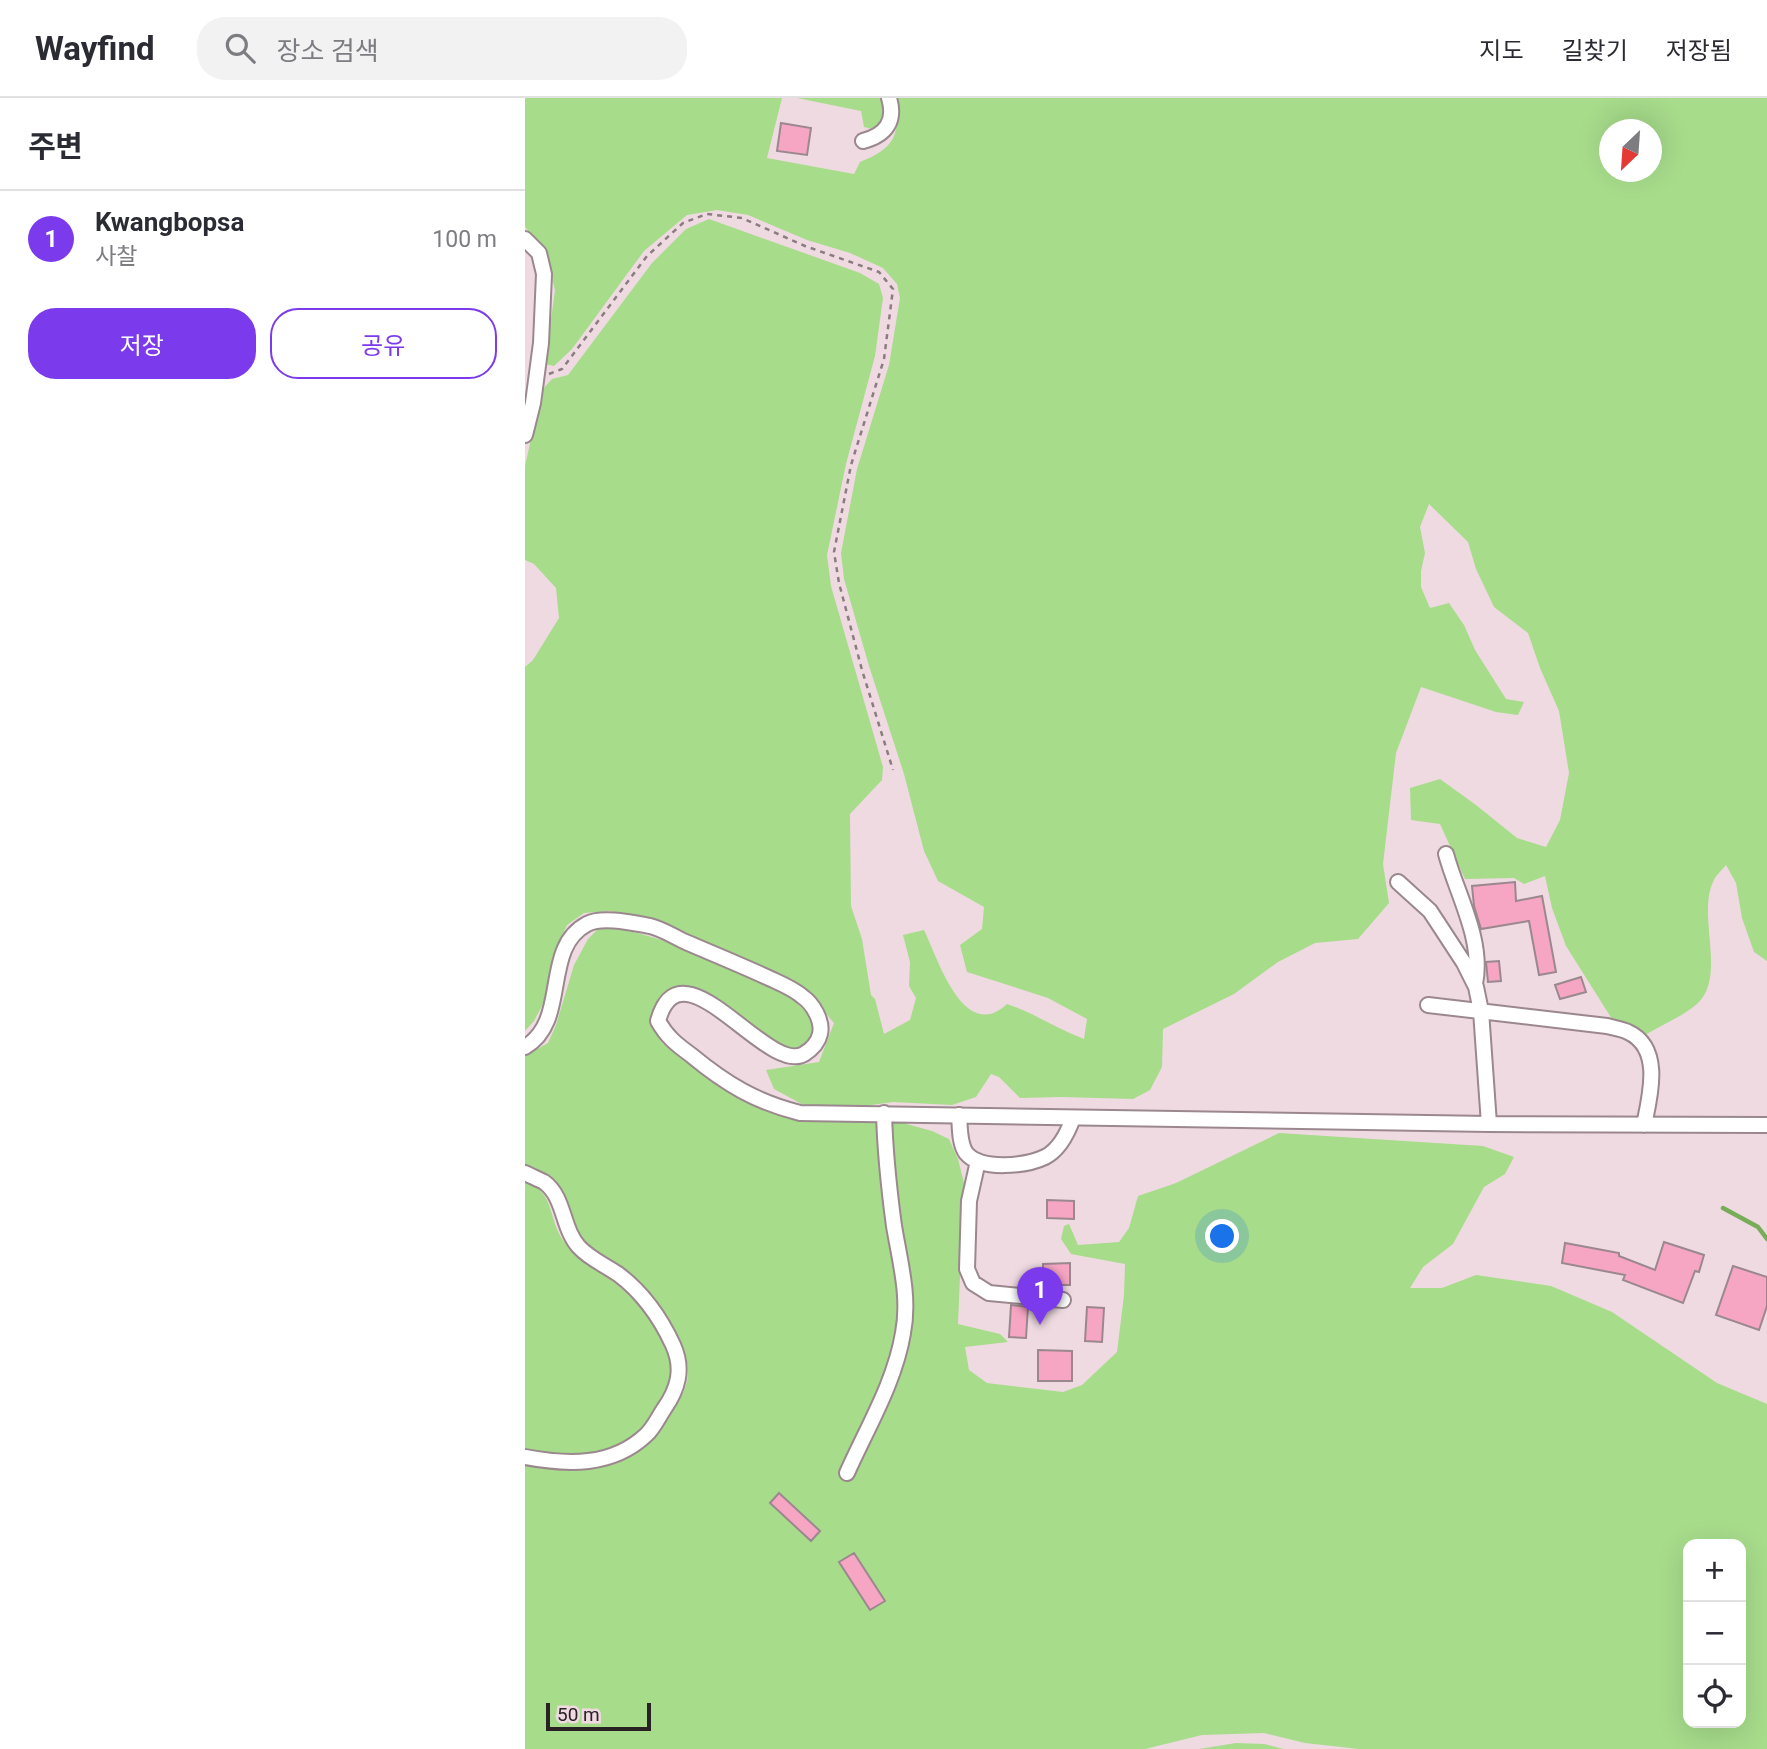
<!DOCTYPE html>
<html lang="ko">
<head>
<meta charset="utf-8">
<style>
  :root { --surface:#fff; --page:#f2f2f3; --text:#2b2b33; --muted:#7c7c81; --line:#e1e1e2; --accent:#7c3aed }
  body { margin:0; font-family:Roboto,"Noto Sans KR",sans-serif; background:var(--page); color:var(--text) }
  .controls { position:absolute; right:21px; bottom:21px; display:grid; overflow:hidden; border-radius:14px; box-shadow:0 7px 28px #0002 }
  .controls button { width:63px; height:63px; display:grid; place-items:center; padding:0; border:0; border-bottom:2px solid var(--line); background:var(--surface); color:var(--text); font:35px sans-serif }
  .compass { position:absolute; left:1074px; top:21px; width:63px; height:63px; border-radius:50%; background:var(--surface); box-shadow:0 7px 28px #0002; rotate:205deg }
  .scale { position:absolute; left:21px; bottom:18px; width:105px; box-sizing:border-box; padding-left:7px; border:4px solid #292124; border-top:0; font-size:19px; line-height:24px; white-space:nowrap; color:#292124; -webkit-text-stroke:5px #efdae1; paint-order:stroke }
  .you { position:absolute; left:698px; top:1139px; width:24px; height:24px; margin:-18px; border:5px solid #fff; border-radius:50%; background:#1a73e8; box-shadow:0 0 0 10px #1a73e833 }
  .badge { display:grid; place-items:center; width:46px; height:46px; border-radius:50%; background:var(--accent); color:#fff; font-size:23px; font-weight:700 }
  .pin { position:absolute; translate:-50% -58px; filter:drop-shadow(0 2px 4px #0008) }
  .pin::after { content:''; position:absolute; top:37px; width:24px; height:21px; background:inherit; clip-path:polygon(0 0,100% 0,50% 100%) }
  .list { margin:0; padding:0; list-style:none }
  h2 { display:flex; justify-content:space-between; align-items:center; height:91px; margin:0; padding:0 28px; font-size:30px }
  h2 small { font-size:23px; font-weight:400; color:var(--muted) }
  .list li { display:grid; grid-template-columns:46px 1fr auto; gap:21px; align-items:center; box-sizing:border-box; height:98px; padding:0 28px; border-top:2px solid var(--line) }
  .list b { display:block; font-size:26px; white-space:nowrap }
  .list p { margin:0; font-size:23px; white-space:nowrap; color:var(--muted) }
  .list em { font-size:23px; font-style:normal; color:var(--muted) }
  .actions { display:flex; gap:14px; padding:21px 28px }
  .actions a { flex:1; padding:16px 0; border:2px solid var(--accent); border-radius:28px; text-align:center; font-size:24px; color:var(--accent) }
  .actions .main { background:var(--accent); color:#fff }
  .icon { flex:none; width:38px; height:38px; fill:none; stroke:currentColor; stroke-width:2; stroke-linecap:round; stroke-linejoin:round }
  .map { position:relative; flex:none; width:1242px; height:1651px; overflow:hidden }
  header { display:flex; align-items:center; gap:42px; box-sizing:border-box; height:98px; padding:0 35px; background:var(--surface); border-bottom:2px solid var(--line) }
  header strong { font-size:33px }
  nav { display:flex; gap:38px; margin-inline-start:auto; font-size:24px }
  .search { width:490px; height:63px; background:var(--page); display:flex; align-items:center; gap:18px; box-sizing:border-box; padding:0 24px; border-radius:28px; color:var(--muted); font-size:26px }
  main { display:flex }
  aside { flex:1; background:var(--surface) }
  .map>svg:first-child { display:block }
</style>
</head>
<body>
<header>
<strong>Wayfind</strong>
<div class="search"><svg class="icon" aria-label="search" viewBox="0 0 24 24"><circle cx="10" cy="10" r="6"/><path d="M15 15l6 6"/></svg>장소 검색</div>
<nav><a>지도</a><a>길찾기</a><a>저장됨</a></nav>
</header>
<main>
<aside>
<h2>주변<small></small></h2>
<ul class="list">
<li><span class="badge">1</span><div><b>Kwangbopsa</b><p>사찰</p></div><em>100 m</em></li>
</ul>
<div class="actions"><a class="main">저장</a><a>공유</a></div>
</aside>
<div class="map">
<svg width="1242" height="1651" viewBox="0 0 1242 1651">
  <rect width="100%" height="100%" fill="#efdae1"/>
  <!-- green -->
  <path fill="#a7dc8b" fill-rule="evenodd" d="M0,0H257L242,60L329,76L335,64C371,50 375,36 371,0H1242V863L1229,854L1217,820L1211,785L1201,767C1197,772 1190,778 1188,784C1172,818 1202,879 1172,906C1158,918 1137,927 1120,937L1087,921L1041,848L1027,810L1020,778L999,786L989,780L940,781L915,726L886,722L885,690L915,681L951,707L992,740L1021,749L1035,722L1044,675L1034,613L1015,570L1003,535L969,509L951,471L943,444L904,406L895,429L900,455L896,473V489L905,510L924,505L939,527L950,552L981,601L999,604L993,617L971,614L896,589L871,655L858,766L864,805L833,841L790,845L753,864L709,896L638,931L637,969L625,992L608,1001L536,999L495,1000L474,979L466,976L451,999L427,1007L368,1004L325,1010H284L249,991L241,972L294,964L309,925L286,898L213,859L129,822L85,813L59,815L42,827L35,842L18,906L9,923L0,933V569L8,562L34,520L31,490L9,466L0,462V368L17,292L27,281L43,277L127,165L161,131L184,121L335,175L354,186L358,200L350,258L321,366L302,457L306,488L358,669L357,682L325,716L326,808L337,841L346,897L350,901L359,936L385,922L391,900L384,888L385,864L378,837L399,832C413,861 439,946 482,906C509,915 532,931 559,941L562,921L523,900L442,874L435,847L457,831L459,809L413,783L399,753L379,676L344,568L319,481L316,455L332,371L364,267L375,200L372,186L358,170L325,155L282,142L223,117L192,112L162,117L119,153L47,251L29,268L20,266L30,192L19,151L0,129ZM1084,32H1126V74H1084Z
    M272,0H356L360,10V23L351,32L339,29L336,13Z
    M84,829C128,835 267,882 286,922C289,928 287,936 284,942C280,949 275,953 267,953L149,893L136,901L128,914V929L137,945L172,972L228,1005L299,1021L378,1025L407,1033L424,1041L433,1061L439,1085L433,1226L475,1236L483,1244L440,1249L444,1272L462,1285L538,1294L557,1287L592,1254L599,1197L600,1166L546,1156L536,1141L539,1128L544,1126L553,1147L594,1144L604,1130L613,1098L651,1085L754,1035L958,1048L989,1059L980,1076L959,1089L928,1146L898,1169L885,1190H917L951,1177L1026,1188L1087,1214L1192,1285L1242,1306V1651H834L780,1645L739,1635L677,1637L620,1651H0V1367C31,1373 59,1375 90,1366C117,1357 165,1303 163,1273C163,1266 159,1255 156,1247C149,1228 120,1187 104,1174C88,1162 69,1156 56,1140C42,1123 42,1093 24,1079C17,1074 8,1071 0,1067V958L23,945L31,927L49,867L63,841L73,831ZM1163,1446H1216V1625H1163Z
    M0,1081C32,1096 22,1124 41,1146C48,1155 61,1162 70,1169C96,1189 123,1212 139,1242C165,1289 118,1342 74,1355C50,1362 24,1356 0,1353Z
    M711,1645L739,1646L759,1651H674Z"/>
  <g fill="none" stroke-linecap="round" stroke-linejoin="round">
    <!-- stream -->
    <path stroke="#77ac59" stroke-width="4.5" d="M1198,1110L1233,1129L1242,1141"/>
  </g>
  <!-- building -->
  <path fill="#f6a5c3" stroke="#9b888f" stroke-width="2" d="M256,25L286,30L282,57L252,53Z
    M990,784L991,803L1017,798L1031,874L1014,877L1004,823L956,831L949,808L947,788Z
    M974,863L976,883L963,884L961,864Z
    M1056,879L1061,894L1035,901L1030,887Z
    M522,1102L549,1103V1121L522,1120Z
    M1139,1144L1179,1157L1174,1174L1170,1173L1158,1205L1098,1182L1100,1177L1037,1165L1040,1145L1094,1155V1158L1130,1172Z
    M545,1165V1187H518V1166Z
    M1208,1168L1242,1179V1208L1234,1232L1191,1217Z
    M486,1207L503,1209L501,1240L484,1239Z
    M562,1209L579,1210L577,1244L560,1243Z
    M513,1252L547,1253V1283H513Z
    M254,1395L295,1433L286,1443L245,1405Z
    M329,1455L360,1503L345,1512L314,1464Z"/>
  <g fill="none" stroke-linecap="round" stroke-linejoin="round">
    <!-- minor casing -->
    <g stroke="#9b888e" stroke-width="18">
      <path id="minor" d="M338,43C361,37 371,23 364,0
        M0,141L14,155L19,176L16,245L8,305L0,337
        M921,756C932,797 959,842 950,886
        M873,784L905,813L939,865L951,889L956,913L964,1026
        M903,907L1082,928C1089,930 1097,931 1103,934C1138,950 1125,998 1119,1027
        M0,949C45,923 16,850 62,826C77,818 108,825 125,828C138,831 151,840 163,845C191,857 218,868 246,881C257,886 269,891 278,899C288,906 298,923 295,936C293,945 287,951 279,956C242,978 156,839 133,923C142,939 151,946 166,957C201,986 231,1004 275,1015L964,1026L1242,1027
        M434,1017C435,1028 434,1045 441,1055C456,1073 501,1068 520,1059C534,1052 543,1034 548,1020
        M453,1063L444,1103L442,1171L448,1185L464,1195L538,1202
        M0,1075C6,1078 13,1081 19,1084C40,1099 37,1131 54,1149C65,1161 80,1167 93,1176C117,1194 136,1221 148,1247C159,1271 153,1291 139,1311C133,1320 128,1331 121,1337C87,1369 42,1367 0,1359
        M322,1375C342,1330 370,1284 378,1235C385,1199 375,1164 369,1128C364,1091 360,1053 359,1015"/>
    </g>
    <!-- path -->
    <path stroke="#8b7c81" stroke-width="2.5" stroke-dasharray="5 5" stroke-linecap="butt" d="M24,276L37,271L122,158L158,125L182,116L217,120L280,148L354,174L368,191L359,261L326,367L309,454L314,485L337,572L368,672"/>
    <!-- minor -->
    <use href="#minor" stroke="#fff" stroke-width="14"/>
  </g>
</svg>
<div class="controls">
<button>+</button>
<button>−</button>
<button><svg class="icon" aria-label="locate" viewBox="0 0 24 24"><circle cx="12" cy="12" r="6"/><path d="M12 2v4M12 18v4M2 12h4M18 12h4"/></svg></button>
</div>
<svg class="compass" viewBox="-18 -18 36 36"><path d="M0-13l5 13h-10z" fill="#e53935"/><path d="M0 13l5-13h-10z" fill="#7c7c81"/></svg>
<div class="scale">50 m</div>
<div class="you"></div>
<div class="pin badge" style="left:515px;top:1227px">1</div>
</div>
</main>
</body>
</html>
